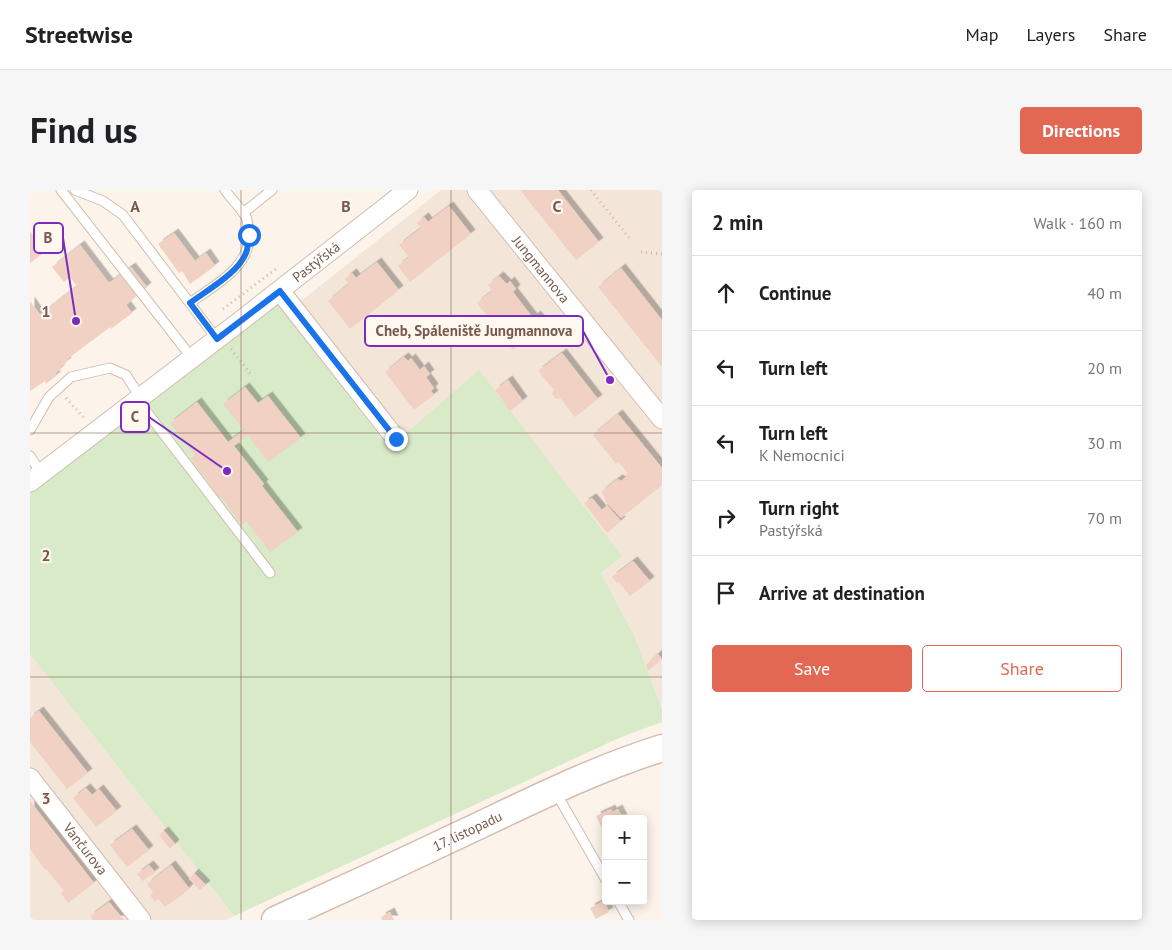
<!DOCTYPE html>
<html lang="en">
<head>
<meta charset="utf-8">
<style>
  :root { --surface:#fff; --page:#f6f6f6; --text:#202124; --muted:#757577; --line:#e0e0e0; --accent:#e26854 }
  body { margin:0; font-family:"PT Sans",sans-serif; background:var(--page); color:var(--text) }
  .controls { position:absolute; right:15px; bottom:15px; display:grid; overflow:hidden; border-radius:5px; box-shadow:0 2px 12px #0003 }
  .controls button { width:45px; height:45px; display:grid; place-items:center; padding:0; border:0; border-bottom:1px solid var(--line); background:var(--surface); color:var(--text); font:25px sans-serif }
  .stop { position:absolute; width:15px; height:15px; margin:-11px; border:4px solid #1a73e8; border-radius:50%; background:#fff }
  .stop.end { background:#1a73e8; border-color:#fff; box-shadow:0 1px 5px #0008 }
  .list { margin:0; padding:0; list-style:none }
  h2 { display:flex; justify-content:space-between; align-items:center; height:65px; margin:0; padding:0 20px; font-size:21px }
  h2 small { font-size:16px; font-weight:400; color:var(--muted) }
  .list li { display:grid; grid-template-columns:32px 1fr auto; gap:15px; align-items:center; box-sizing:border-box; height:75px; padding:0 20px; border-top:1px solid var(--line) }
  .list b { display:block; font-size:19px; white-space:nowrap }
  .list p { margin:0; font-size:16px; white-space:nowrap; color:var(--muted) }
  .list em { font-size:16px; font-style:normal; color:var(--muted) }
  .actions { display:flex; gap:10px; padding:15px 20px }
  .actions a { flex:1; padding:11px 0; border:1px solid var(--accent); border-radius:5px; text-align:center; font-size:18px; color:var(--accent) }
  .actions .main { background:var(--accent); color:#fff }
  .icon { flex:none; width:28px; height:28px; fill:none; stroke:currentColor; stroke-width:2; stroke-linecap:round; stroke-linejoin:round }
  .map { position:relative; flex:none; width:632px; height:730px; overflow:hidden; border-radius:5px }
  header { display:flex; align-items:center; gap:30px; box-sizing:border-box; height:70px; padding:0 25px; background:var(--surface); border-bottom:1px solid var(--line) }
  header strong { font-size:24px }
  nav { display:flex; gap:28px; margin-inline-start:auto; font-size:18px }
  .intro { display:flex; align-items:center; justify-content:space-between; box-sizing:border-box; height:120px; padding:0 30px }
  h1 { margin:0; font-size:35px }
  .button { padding:12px 22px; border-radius:5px; background:var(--accent); color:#fff; font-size:18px; font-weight:700 }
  main { display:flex; gap:30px; padding:0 30px }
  aside { flex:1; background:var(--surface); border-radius:5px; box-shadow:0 2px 12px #0003 }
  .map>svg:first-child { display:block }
</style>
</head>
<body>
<header>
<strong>Streetwise</strong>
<nav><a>Map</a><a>Layers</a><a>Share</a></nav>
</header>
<div class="intro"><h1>Find us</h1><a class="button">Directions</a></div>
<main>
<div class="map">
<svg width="632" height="730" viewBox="0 0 632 730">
  <defs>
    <filter id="shadow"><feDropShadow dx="4.5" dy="-4.5" stdDeviation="0" flood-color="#0004"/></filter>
  </defs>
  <rect width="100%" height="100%" fill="#fcf4ea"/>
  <!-- residential -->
  <path fill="#f4e5d9" d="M411,0H632V519L605,447L571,383L592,366L449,181L375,245L271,111Z
    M0,464L204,726L196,730H0Z"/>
  <!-- green -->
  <path fill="#d9eac8" d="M242,107L359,258L449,180L592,366L571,383L605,447L632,519V532L589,548L204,726L0,464V292Z"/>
  <!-- building -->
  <path fill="#f1d1c3" filter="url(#shadow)" d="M490,0H528L569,52L546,70Z
    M419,16L441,44L380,92L368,76L379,67L369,55L391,38L387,33L394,27L398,32Z
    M0,41L4,46L7,43L19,59L0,73Z
    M144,43L165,71L176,63L185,76L160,94L152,81L149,83L128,54Z
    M50,55L79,93L101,77L117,97L96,115L102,123L81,139L80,137L36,170L37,172L30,177L31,178L25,184L26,186L16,194L15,191L0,201V111L10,125L47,96L40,87L34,92L22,77Z
    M347,72L369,100L320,139L298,111L319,94L315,89L322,83L326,88Z
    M591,78L632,130V177L568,97Z
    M469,86L477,94L480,91L486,99L483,102L503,128L506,125L513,133L510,136L512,138L483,160L447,113L462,101L458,95Z
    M532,163L568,209L545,227L530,208L526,209L522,204L524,200L508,181Z
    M374,167L378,171L381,168L390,180L394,176L400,184L396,187L404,198L401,201L404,205L384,220L355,182Z
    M478,190L493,211L480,221L465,200Z
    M215,197L228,213L238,206L271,248L238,272L218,245L204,256L234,294L232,296L268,342L240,362L216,331L212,335L191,307L186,306L182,301L181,295L160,268L165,265L140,233L167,212L198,252L214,240L193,214Z
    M588,224L632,278V295L591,328L575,311L576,310L571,302L588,289L591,291L596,287L597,282L588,272L586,274L563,245Z
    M562,308L572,320L577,315L591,331L577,343L554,313Z
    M603,371L620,391L600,406L589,392L587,393L582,387Z
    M628,464L632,469L618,481L616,475Z
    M9,521L58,583L37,599L0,552V528Z
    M56,598L62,605L69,599L87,621L66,637L43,608Z
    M0,611L64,693L38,713L31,703L34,701L16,679L15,680L0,659Z
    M581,619L582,622L588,619L593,629H576V646L566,626Z
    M102,639L119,660L97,677L80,655Z
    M134,641L145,654L140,659L129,645Z
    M119,675L125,682L113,691L107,684Z
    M141,675L159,698L152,705L135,717L128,709L125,712L120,705L123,702L117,694Z
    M164,683L176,695L170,700L159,689Z
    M574,711L579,722L566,729L560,718Z
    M79,712L94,730H63L60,726Z
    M360,722L364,730H352L351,727Z"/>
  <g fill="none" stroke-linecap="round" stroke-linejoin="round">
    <!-- lane casing -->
    <g stroke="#d1bdb2" stroke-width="11">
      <path id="lane" d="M31,0L162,168
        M45,0L73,11L93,25L187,149
        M213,23L242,0
        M160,113C184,95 221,78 219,43C218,38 218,31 216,27C211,18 201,9 195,0
        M0,240L19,207L41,187L80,178L96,185L110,207L116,221L240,383
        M0,266L11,283
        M525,601L576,690
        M588,711L599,730"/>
    </g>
    <!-- street casing -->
    <g stroke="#d1bdb2" stroke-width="21">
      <g id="street">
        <path id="s1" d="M447,0L632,229"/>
        <path d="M250,101L366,249"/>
        <path id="s2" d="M0,292L213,129L378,0"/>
        <path id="s3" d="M0,588L111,730"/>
      </g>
    </g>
    <!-- secondary casing -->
    <g stroke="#d4bdaf" stroke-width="29">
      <g id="secondary">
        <path id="s4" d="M245,730C312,700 379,669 446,637C507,608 568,578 632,558"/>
      </g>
    </g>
    <!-- path -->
    <path stroke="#d7b4a5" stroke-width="3" stroke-dasharray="1 4" stroke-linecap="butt" d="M561,0L599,48
      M611,62L632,64
      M193,119L246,79
      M201,159L222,186
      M36,208L55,229"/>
    <!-- lane -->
    <use href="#lane" stroke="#fff" stroke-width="9"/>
    <!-- street -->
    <use href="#street" stroke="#fff" stroke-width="19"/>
    <!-- secondary -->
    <use href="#secondary" stroke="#fff" stroke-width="26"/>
  </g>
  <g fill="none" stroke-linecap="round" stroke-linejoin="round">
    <!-- route -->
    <path stroke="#1a73e8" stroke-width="6" d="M219,45C218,50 218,56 217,60C211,82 177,100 160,113L187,149L250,101L366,249"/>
  </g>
  <!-- grid -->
  <path fill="none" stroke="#77594d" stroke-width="1" stroke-opacity="0.55" d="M211,0V730M421,0V730M0,243H632M0,487H632"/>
  <g text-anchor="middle" stroke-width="4.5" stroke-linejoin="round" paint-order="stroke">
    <!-- street labels -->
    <g font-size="14" fill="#77594d" stroke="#fff8f1">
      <text dy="5" stroke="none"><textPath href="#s2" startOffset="361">Pastýřská</textPath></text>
      <text dy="5" stroke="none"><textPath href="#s1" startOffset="102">Jungmannova</textPath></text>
      <text dy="5" stroke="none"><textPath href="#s4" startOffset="212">17. listopadu</textPath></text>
      <text dy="5" stroke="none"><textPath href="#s3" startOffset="90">Vančurova</textPath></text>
    </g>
  </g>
  <g font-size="16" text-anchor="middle" font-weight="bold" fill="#77594d" stroke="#fff8f1" stroke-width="4.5" stroke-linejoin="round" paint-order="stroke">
    <text x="105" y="22">A</text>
    <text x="316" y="22">B</text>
    <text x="527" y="22">C</text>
    <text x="16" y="127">1</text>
    <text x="16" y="371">2</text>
    <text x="16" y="614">3</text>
  </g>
  <!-- callouts -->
  <path fill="none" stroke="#7b2cbf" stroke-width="2" d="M46 131L33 48M580 190L553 141M197 281L119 227"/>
  <g fill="#7b2cbf" stroke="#fff8f1" stroke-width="2">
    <circle cx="46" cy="131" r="5"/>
    <circle cx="580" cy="190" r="5"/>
    <circle cx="197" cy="281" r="5"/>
  </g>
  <g fill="#fff8f1" stroke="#7b2cbf" stroke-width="2">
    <rect x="4" y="33" width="29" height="30" rx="5"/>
    <rect x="335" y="126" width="218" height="30" rx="5"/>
    <rect x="91" y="212" width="28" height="30" rx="5"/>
  </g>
  <g font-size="15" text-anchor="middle" font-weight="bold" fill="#77594d">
    <text x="18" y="53">B</text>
    <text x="444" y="146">Cheb, Spáleniště Jungmannova</text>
    <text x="105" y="232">C</text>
  </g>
</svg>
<div class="controls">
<button>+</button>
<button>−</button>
</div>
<div class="stop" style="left:219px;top:45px"></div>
<div class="stop end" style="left:366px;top:249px"></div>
</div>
<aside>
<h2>2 min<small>Walk · 160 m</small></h2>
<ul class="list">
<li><svg class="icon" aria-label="ahead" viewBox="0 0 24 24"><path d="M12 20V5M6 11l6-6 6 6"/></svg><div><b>Continue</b></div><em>40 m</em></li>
<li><svg class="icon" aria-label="left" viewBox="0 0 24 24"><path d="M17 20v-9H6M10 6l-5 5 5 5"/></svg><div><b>Turn left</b></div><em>20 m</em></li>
<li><svg class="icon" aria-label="left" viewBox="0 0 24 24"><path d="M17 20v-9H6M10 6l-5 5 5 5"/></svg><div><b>Turn left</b><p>K Nemocnici</p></div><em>30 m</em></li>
<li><svg class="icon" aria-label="right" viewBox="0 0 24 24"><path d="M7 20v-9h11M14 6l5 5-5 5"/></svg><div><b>Turn right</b><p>Pastýřská</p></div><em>70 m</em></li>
<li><svg class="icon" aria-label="arrive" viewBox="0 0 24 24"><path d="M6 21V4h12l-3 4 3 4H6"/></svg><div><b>Arrive at destination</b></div></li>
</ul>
<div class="actions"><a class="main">Save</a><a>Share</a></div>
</aside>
</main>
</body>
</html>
